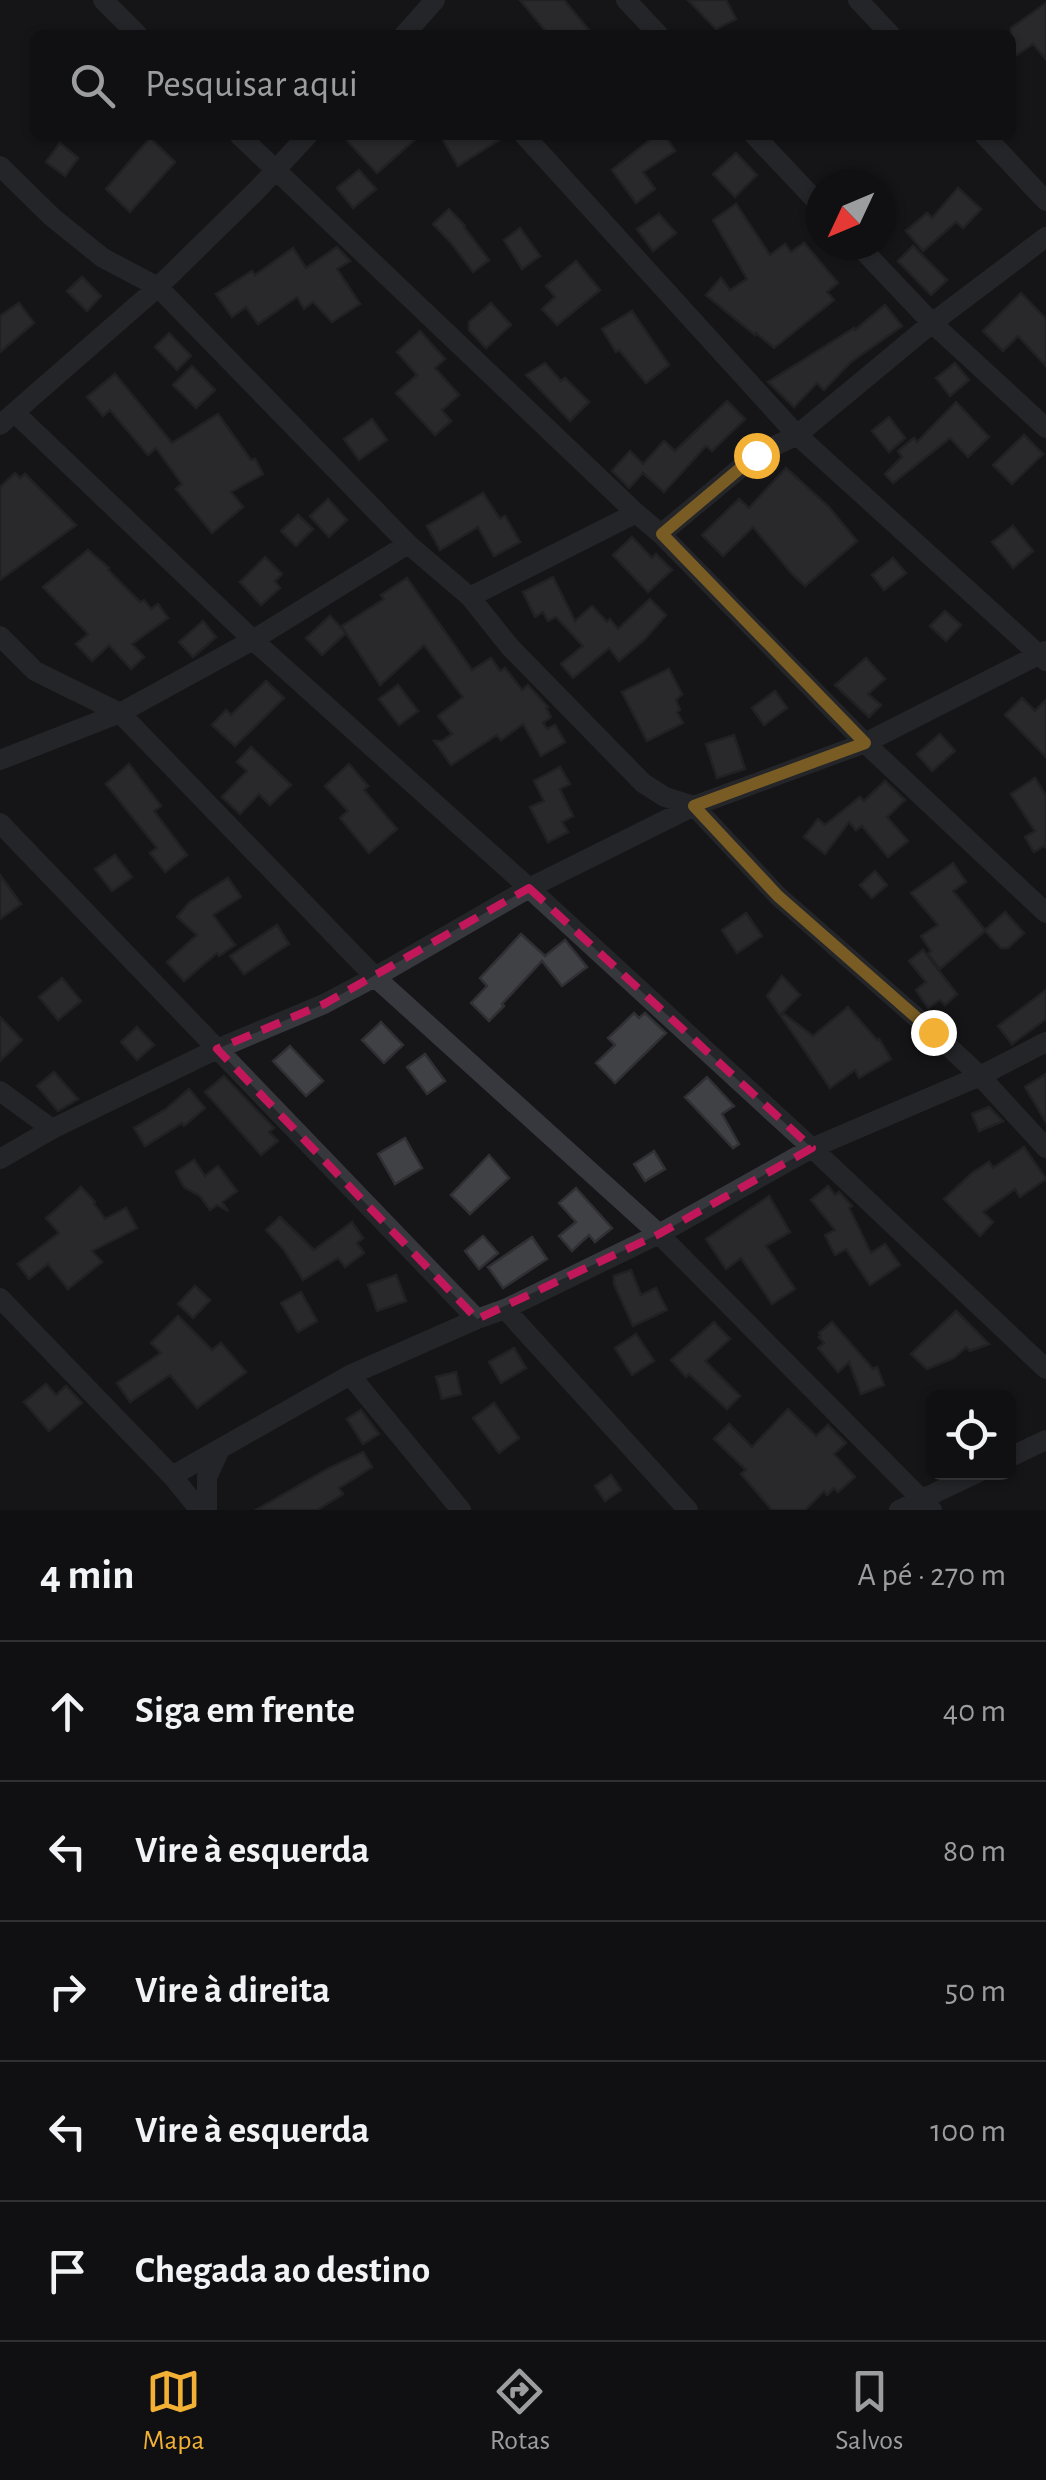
<!DOCTYPE html>
<html lang="pt">
<head>
<meta charset="utf-8">
<style>
  :root { --surface:#101012; --page:#19191b; --text:#f1f3f6; --muted:#9c9d9f; --line:#303032; --accent:#f2b134 }
  body { margin:0; font-family:"Alegreya Sans",sans-serif; background:var(--page); color:var(--text) }
  .controls { position:absolute; right:30px; bottom:30px; display:grid; overflow:hidden; border-radius:15px; box-shadow:0 2px 8px #0004 }
  .controls button { width:90px; height:90px; display:grid; place-items:center; padding:0; border:0; border-bottom:2px solid var(--line); background:var(--surface); color:var(--text); font:50px sans-serif }
  .compass { position:absolute; left:806px; top:170px; width:90px; height:90px; border-radius:50%; background:var(--surface); box-shadow:0 2px 8px #0004; rotate:226deg }
  .stop { position:absolute; width:30px; height:30px; margin:-22px; border:8px solid #f2b134; border-radius:50%; background:#fff }
  .stop.end { background:#f2b134; border-color:#fff; box-shadow:0 2px 10px #0008 }
  .list { margin:0; padding:0; list-style:none }
  h2 { display:flex; justify-content:space-between; align-items:center; height:130px; margin:0; padding:0 40px; font-size:42px }
  h2 small { font-size:32px; font-weight:400; color:var(--muted) }
  .list li { display:grid; grid-template-columns:65px 1fr auto; gap:30px; align-items:center; box-sizing:border-box; height:140px; padding:0 40px; border-top:2px solid var(--line) }
  .list b { display:block; font-size:38px; white-space:nowrap }
  .list em { font-size:32px; font-style:normal; color:var(--muted) }
  .icon { flex:none; width:55px; height:55px; fill:none; stroke:currentColor; stroke-width:2; stroke-linecap:round; stroke-linejoin:round }
  .map { position:relative; flex:none; width:1046px; height:1510px; overflow:hidden }
  .search { position:absolute; background:var(--surface); box-shadow:0 2px 8px #0004; left:30px; right:30px; top:30px; height:110px; display:flex; align-items:center; gap:25px; box-sizing:border-box; padding:0 35px; border-radius:15px; color:var(--muted); font-size:38px }
  .sheet { height:830px; background:var(--surface) }
  nav { display:flex; justify-content:space-around; align-items:center; box-sizing:border-box; height:140px; border-top:2px solid var(--line); background:var(--surface); font-size:28px; color:var(--muted) }
  nav a { display:grid; justify-items:center; gap:5px }
  nav .on { color:var(--accent) }
  .map>svg:first-child { display:block }
</style>
</head>
<body>
<div class="map">
<svg width="1046" height="1510" viewBox="0 0 1046 1510">
  <rect width="100%" height="100%" fill="#161618"/>
  <!-- building -->
  <path fill="#404145" stroke="#303034" stroke-width="2.5" d="M520,0H564L593,35H549Z
    M688,0H726L736,19L716,29Z
    M1046,3V59L1033,44L1011,59V28Z
    M342,135H420L377,173Z
    M440,135H507L458,166Z
    M656,135H665L675,151L643,172L655,189L636,203L612,170Z
    M150,138L175,162L130,212L106,189Z
    M60,143L78,158L65,176L46,162Z
    M736,153L757,175L735,197L713,174Z
    M359,170L376,189L353,208L337,188Z
    M958,188L981,209L963,228L956,222L923,251L906,231L927,213L932,218Z
    M736,204L770,255L785,244L791,252L804,243L838,283L827,292L834,300L774,348L756,333L755,335L706,295L721,278L730,290L747,279L713,220Z
    M449,209L465,226L464,227L489,260L473,272L452,244L433,224Z
    M659,214L676,233L653,251L637,229Z
    M520,228L540,256L522,269L504,240Z
    M913,246L947,280L931,295L898,261Z
    M337,247L350,261L337,269L360,304L332,322L313,302L304,309L297,297L258,324L246,307L232,317L216,294L252,271L255,275L293,248L306,268Z
    M576,261L600,290L557,325L542,309L555,297L546,286Z
    M82,277L101,296L87,311L67,291Z
    M1021,293L1046,319V366L1018,336L1003,351L983,331Z
    M19,303L34,323L0,352V316Z
    M491,303L511,325L486,348L469,330V322Z
    M885,305L902,326L851,362L824,390L817,383L794,407L768,382L854,328L855,330Z
    M632,311L669,365L646,383L619,350L616,352L602,329Z
    M420,331L445,359L435,368L459,395L442,410L451,421L435,435L396,393L417,375L397,352Z
    M169,333L191,356L177,370L155,347Z
    M545,363L561,381L565,378L589,402L570,421L526,375Z
    M955,363L969,380L950,396L936,378Z
    M192,366L215,390L196,408L173,385Z
    M115,374L172,443L218,414L251,460L255,459L263,474L231,492L243,507L212,533L176,489L182,484L156,448L148,455L110,410L103,416L87,397Z
    M727,401L745,419L712,451L706,446L664,492L643,473L629,488L612,471L630,451L643,464L664,441L675,451Z
    M956,402L989,437L968,457L950,438L893,483L885,474L902,457L898,451L914,438L917,442Z
    M889,417L905,438L889,452L872,431Z
    M372,419L387,440L359,460L344,439Z
    M1024,435L1043,454L1012,484L993,465Z
    M786,468L828,506L857,541L805,586L792,574L753,527L723,556L702,535L739,499L749,508Z
    M15,473L20,478L25,474L76,525L0,580V487Z
    M483,493L500,519L505,516L520,542L494,556L478,527L440,550L427,526Z
    M328,499L347,520L329,537L310,516Z
    M298,515L313,529L296,546L281,531Z
    M1013,526L1033,551L1013,568L992,542Z
    M632,537L652,558L656,554L672,570L648,592L613,555Z
    M88,550L109,568L108,570L140,602L144,600L151,609L158,604L168,618L132,644L144,657L131,669L109,645L92,661L76,644L88,634L43,587Z
    M265,557L282,574L275,581L280,588L261,605L240,582Z
    M893,558L906,573L884,590L872,575Z
    M553,577L575,621L592,606L607,622L610,619L618,629L650,599L666,615L644,640L619,661L609,648L573,678L561,664L583,646L556,617L548,621L543,612L535,617L523,592Z
    M407,578L472,670L491,658L500,671L505,668L522,690L528,685L548,707L546,708L551,717L543,723L547,729L555,725L565,742L541,756L523,724L501,740L497,735L451,765L434,741H442L452,734L438,716L463,697L424,645L380,685L346,633L322,655L306,638L330,616L345,632L342,626L384,599L381,595Z
    M945,611L961,625L946,641L930,626Z
    M203,621L216,637L193,657L179,642Z
    M866,658L885,679L868,694L881,705L869,717L835,685Z
    M669,669L682,694L676,700L680,710L677,712L683,723L647,741L622,692Z
    M266,681L284,698L235,746L212,725L226,710L231,715Z
    M398,685L418,711L399,725L379,699Z
    M775,691L787,708L764,725L752,708Z
    M1022,698L1035,711L1046,700V757L1005,715Z
    M940,734L955,751L932,771L917,754Z
    M734,735L745,769L717,778L706,744Z
    M251,747L291,785L270,805L259,794L240,814L222,797L247,771L237,762Z
    M129,764L161,806L154,811L187,855L165,872L150,853L157,848L106,784Z
    M349,764L368,786L364,790L397,829L369,853L340,818L348,811L325,786Z
    M560,767L570,784L560,789L573,816L562,822L568,832L548,842L530,807L544,801L534,781Z
    M1035,778L1046,796V848L1044,846L1034,852L1025,837L1035,831L1011,794Z
    M885,781L905,800L887,817L908,841L888,857L862,826L856,830L849,822L825,854L804,837L818,819L825,825L860,797L864,801Z
    M115,855L132,877L112,891L95,869Z
    M953,863L966,882L953,891L985,930L1005,912L1024,933L1008,948H1001L985,931L940,969L928,954L931,951L921,936L938,925L911,893Z
    M875,871L887,885L872,898L860,885Z
    M0,875L21,904L0,919Z
    M228,878L241,897L213,915L235,945L219,956L217,953L184,981L167,962L197,935L177,917L190,902Z
    M746,913L762,936L737,953L722,930Z
    M277,925L289,944L244,974L230,956Z
    M521,934L545,956L565,940L587,967L562,986L542,961L502,1004L504,1006L489,1021L471,1003L487,986L480,978Z
    M923,950L957,994L945,1005L940,1000L928,1008L916,990L926,982L909,961Z
    M782,976L800,995L780,1015L767,996Z
    M62,978L81,1001L58,1020L39,997Z
    M1046,990V1019L1012,1044L998,1026Z
    M848,1007L877,1040L879,1039L891,1059L859,1078L855,1070L830,1088L781,1016L784,1014L813,1036Z
    M634,1013L639,1018L645,1013L666,1033L615,1083L596,1063L615,1045L608,1038Z
    M0,1017L22,1040L0,1061Z
    M381,1022L403,1045L384,1063L362,1040Z
    M137,1027L154,1045L137,1060L121,1042Z
    M290,1046L323,1081L306,1096L273,1061Z
    M425,1054L445,1081L427,1094L407,1067Z
    M54,1072L78,1099L58,1111L37,1086Z
    M1046,1074V1122L1025,1087Z
    M224,1076L274,1128L269,1132L278,1141L261,1155L205,1092Z
    M707,1077L734,1106L722,1114L739,1144L733,1148L685,1097Z
    M189,1089L205,1108L184,1126L182,1123L145,1146L134,1128L166,1109Z
    M989,1107L1003,1121L979,1131L972,1114Z
    M405,1138L422,1168L395,1184L378,1154Z
    M1024,1147L1046,1179L1020,1197L1015,1189L983,1212L993,1222L980,1236L944,1199L972,1173L989,1162L993,1168Z
    M654,1151L665,1169L645,1181L634,1164Z
    M489,1155L509,1178L470,1214L451,1195Z
    M194,1160L205,1176L218,1166L237,1191L222,1202L228,1211L217,1205L210,1210L200,1196L184,1187L176,1172Z
    M828,1186L835,1195L839,1192L852,1206L849,1208L871,1253L885,1244L900,1265L870,1285L846,1249L835,1255L825,1235L835,1230L811,1200Z
    M81,1187L95,1202L94,1204L105,1219L126,1208L137,1228L92,1251L102,1262L68,1289L48,1264L29,1279L18,1264L59,1233L46,1218Z
    M576,1188L612,1228L595,1242L589,1235L572,1251L559,1236L576,1222L559,1203Z
    M769,1196L790,1232L766,1246L795,1289L772,1304L741,1258L726,1269L706,1239Z
    M280,1217L314,1250L352,1222L363,1238L357,1243L364,1253L345,1267L338,1258L303,1280L284,1250L266,1230Z
    M483,1236L498,1253L479,1269L465,1251Z
    M532,1237L547,1259L503,1288L488,1267Z
    M631,1270L641,1295L656,1288L667,1310L633,1326L614,1284V1276Z
    M396,1275L406,1301L377,1311L368,1285Z
    M195,1286L210,1300L193,1318L178,1304Z
    M301,1292L317,1321L298,1332L281,1303Z
    M956,1311L989,1344L970,1351L966,1347L954,1358L927,1369L911,1354Z
    M178,1316L212,1350L221,1343L246,1372L197,1408L170,1375L130,1402L117,1383L161,1353L151,1343Z
    M714,1322L730,1339L705,1361L740,1396L727,1409L689,1374L686,1377L671,1360Z
    M832,1322L873,1369L877,1367L884,1385L861,1394L849,1362L838,1372L818,1348L824,1343L819,1337L821,1336L819,1333Z
    M636,1334L654,1361L632,1375L615,1348Z
    M514,1348L526,1368L501,1383L489,1362Z
    M456,1372L461,1394L442,1399L436,1377Z
    M46,1384L56,1395L66,1386L82,1403L49,1431L24,1402Z
    M494,1403L519,1438L499,1453L473,1418Z
    M788,1409L816,1436L828,1425L846,1443L834,1454L855,1477L838,1492L834,1488L827,1495L824,1491L805,1510H772L741,1474L746,1470L714,1439L729,1424L752,1447Z
    M361,1410L379,1434L363,1444L347,1419Z
    M363,1452L372,1467L339,1488L343,1494L317,1510H256L329,1468Z
    M611,1475L621,1490L605,1501L595,1486Z"/>
  <g fill="none" stroke-linecap="round" stroke-linejoin="round">
    <!-- minor -->
    <path stroke="#37383d" stroke-width="20" d="M103,0L138,35
      M626,0L659,35
      M858,0L891,35
      M404,35L435,0
      M239,135L636,513L661,534L865,743L1046,913
      M524,135L797,435L1046,661
      M754,135L821,206
      M984,135L1046,201
      M0,166L52,217L103,258L158,287L408,544L470,597L510,647L643,783L665,797L694,806L778,896L933,1032L980,1076L1046,1148
      M858,245L932,323L1046,428
      M15,413L253,640L529,888L812,1148L1046,1369
      M0,425L158,287L257,190L308,135
      M661,534L756,455L797,435L932,323L1046,237
      M470,597L636,513
      M0,636L35,671L120,713L375,977L659,1234L932,1510
      M0,760L120,713L253,640L408,544
      M0,823L477,1319
      M0,1091L52,1129
      M0,1159L52,1129L217,1049L324,1004L375,977L529,888L694,806L865,743L1046,651
      M0,1298L172,1476L200,1510
      M505,1309L688,1510
      M350,1375L461,1510
      M1008,1458L1046,1440
      M172,1476L350,1375L477,1319L505,1309L659,1234L812,1148L980,1076L1046,1042
      M207,1510V1477L220,1449
      M899,1510L979,1472"/>
  </g>
  <g fill="none" stroke-linecap="round" stroke-linejoin="round">
    <!-- route -->
    <path stroke="#f2b134" stroke-width="12" d="M756,455L662,534L865,743L694,806L778,896L933,1032"/>
  </g>
  <!-- marked area -->
  <path d="M0 0H1046V1510H0ZM529,888L812,1148L659,1234L477,1319L217,1049L324,1004Z" fill="#161618" fill-opacity=".55" fill-rule="evenodd"/>
  <path fill="none" stroke="#c2185b" stroke-width="8" stroke-dasharray="20 12" stroke-linejoin="round" d="M529,888L812,1148L659,1234L477,1319L217,1049L324,1004Z"/>
</svg>
<div class="controls">
<button><svg class="icon" aria-label="locate" viewBox="0 0 24 24"><circle cx="12" cy="12" r="6"/><path d="M12 2v4M12 18v4M2 12h4M18 12h4"/></svg></button>
</div>
<svg class="compass" viewBox="-18 -18 36 36"><path d="M0-13l5 13h-10z" fill="#e53935"/><path d="M0 13l5-13h-10z" fill="#9c9d9f"/></svg>
<div class="stop" style="left:756px;top:455px"></div>
<div class="stop end" style="left:933px;top:1032px"></div>
<div class="search"><svg class="icon" aria-label="search" viewBox="0 0 24 24"><circle cx="10" cy="10" r="6"/><path d="M15 15l6 6"/></svg>Pesquisar aqui</div>
</div>
<section class="sheet">
<h2>4 min<small>A pé · 270 m</small></h2>
<ul class="list">
<li><svg class="icon" aria-label="ahead" viewBox="0 0 24 24"><path d="M12 20V5M6 11l6-6 6 6"/></svg><div><b>Siga em frente</b></div><em>40 m</em></li>
<li><svg class="icon" aria-label="left" viewBox="0 0 24 24"><path d="M17 20v-9H6M10 6l-5 5 5 5"/></svg><div><b>Vire à esquerda</b></div><em>80 m</em></li>
<li><svg class="icon" aria-label="right" viewBox="0 0 24 24"><path d="M7 20v-9h11M14 6l5 5-5 5"/></svg><div><b>Vire à direita</b></div><em>50 m</em></li>
<li><svg class="icon" aria-label="left" viewBox="0 0 24 24"><path d="M17 20v-9H6M10 6l-5 5 5 5"/></svg><div><b>Vire à esquerda</b></div><em>100 m</em></li>
<li><svg class="icon" aria-label="arrive" viewBox="0 0 24 24"><path d="M6 21V4h12l-3 4 3 4H6"/></svg><div><b>Chegada ao destino</b></div></li>
</ul>
</section>
<nav>
<a class="on"><svg class="icon" aria-label="map" viewBox="0 0 24 24"><path d="M3 6l6-2 6 2 6-2v14l-6 2-6-2-6 2zM9 4v14M15 6v14"/></svg>Mapa</a>
<a><svg class="icon" aria-label="directions" viewBox="0 0 24 24"><path d="M12 3l9 9-9 9-9-9zM9 14v-3h6M13 9l2 2-2 2"/></svg>Rotas</a>
<a><svg class="icon" aria-label="saved" viewBox="0 0 24 24"><path d="M7 4h10v16l-5-4-5 4z"/></svg>Salvos</a>
</nav>
</body>
</html>
